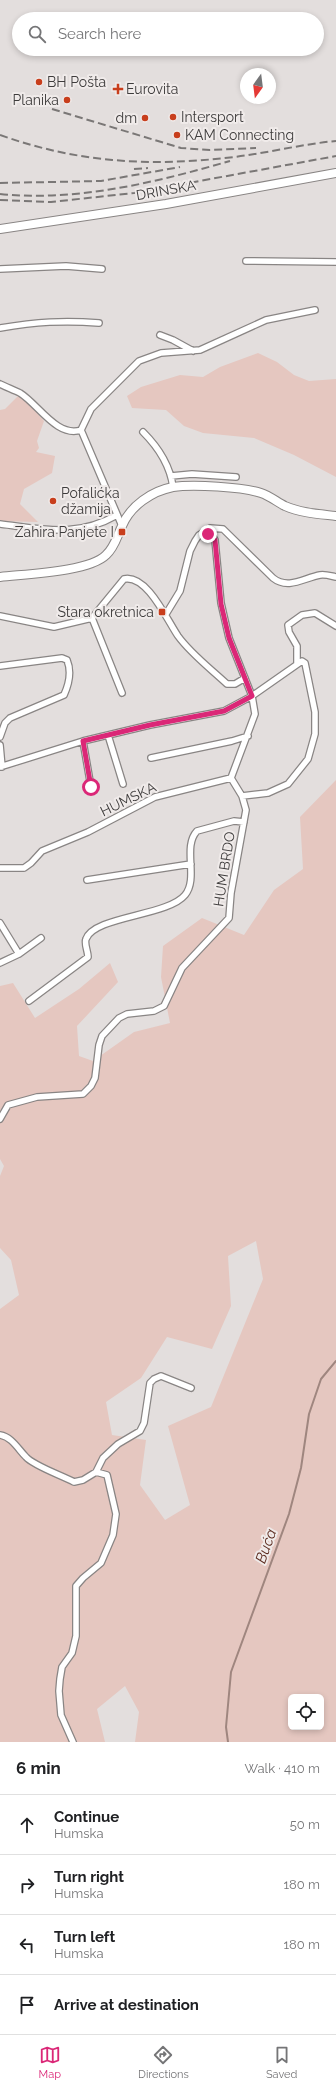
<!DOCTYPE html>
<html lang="en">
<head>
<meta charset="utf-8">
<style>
  :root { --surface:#fff; --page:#f2f2f2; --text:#202124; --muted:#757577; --line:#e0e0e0; --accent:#db2777 }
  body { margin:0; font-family:Raleway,sans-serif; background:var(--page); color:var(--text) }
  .controls { position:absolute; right:12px; bottom:12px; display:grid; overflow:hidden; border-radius:6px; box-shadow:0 2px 6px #0003 }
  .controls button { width:36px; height:36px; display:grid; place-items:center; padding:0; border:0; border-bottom:1px solid var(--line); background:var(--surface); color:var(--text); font:20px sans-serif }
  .compass { position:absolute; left:240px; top:68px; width:36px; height:36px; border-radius:50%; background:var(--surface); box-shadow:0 2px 6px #0003; rotate:194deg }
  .stop { position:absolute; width:12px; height:12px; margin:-9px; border:3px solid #db2777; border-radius:50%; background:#fff }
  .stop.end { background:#db2777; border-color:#fff; box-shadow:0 1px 4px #0008 }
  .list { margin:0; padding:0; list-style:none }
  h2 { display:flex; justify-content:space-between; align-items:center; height:52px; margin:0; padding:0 16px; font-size:17px }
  h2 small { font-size:13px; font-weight:400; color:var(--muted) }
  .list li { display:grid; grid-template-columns:26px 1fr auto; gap:12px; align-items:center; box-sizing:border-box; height:60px; padding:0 16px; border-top:1px solid var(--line) }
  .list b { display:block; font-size:15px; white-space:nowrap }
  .list p { margin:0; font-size:13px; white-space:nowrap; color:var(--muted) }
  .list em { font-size:13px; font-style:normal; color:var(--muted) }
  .icon { flex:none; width:22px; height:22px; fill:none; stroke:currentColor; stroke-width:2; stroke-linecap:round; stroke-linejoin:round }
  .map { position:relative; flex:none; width:336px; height:1742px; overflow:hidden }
  .search { position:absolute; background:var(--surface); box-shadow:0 2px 6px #0003; left:12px; right:12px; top:12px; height:44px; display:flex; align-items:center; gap:10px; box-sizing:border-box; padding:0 14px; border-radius:22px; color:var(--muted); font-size:15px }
  .sheet { height:292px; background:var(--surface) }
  nav { display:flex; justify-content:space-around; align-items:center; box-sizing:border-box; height:56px; border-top:1px solid var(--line); background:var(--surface); font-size:11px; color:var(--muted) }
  nav a { display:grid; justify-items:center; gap:2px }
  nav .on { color:var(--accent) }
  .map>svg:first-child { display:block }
</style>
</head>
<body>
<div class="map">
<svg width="336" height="1742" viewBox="0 0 336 1742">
  <rect width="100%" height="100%" fill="#e3dedd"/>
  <!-- green -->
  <path fill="#e5c7c0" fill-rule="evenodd" d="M258,353L277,362L294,375L309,381L336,379V477L294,455L254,438L203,433L184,426L166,410L132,408L127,396L141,387L180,375L203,377L220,367Z
    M18,396L30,405L44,421L37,441L39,448L36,452L55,456L52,473L24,489L20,504L38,522L0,521V410L5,409Z
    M336,780V1742H135L139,1712L125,1686L97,1709L105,1742H0V1309L19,1295L11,1260L0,1248V1176L4,1166L0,1159V986L13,983L35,1018L79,989L110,963L118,982L77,1026L79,1056L93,1061L134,1032L170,1023L161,977L163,946L202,918L244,935L274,890L303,869L300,817ZM256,1241L263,1279L211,1407L168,1426L190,1505L165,1520L140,1485L146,1440L112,1435L106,1402L141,1378L167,1337L212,1349L231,1306L228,1256ZM291,1697H321V1727H291Z"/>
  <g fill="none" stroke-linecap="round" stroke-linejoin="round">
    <!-- stream -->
    <path stroke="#9f867f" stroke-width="2" d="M228,1742L226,1727L231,1672L289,1514L301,1468L309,1414L321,1379L336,1361"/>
    <!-- street casing -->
    <g stroke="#898584" stroke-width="8">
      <path id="street" d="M246,261L336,262
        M0,269L66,266L102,269
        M0,328C36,322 63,320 99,323
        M160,335L173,340L193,351
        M0,384C6,387 14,390 20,393C38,404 57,438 81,430
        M81,430L91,409L139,361L161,353L200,350L266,320L315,310
        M81,430L122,526
        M143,432C159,448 170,465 173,487
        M171,476L192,474L236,477
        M0,524C43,529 77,538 117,515
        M166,614L180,591L190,551L195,541L199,535L210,528L223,529L273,578C288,590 304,578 320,575C325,574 331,576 336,577
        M0,616L54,627L92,618L124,579C147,574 167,620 178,636C191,654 211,669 227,684H235L245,678
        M92,618L122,693
        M297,664V646L289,632L288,625L302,615L315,613L336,626
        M0,666L62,658L67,660C72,672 69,684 64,695L10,718L5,723L0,737
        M108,735L123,784
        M83,741L91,787
        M0,745L2,767
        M151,758L232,741L248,736
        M0,767L83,741L150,725L224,711L252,696L302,661L305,663L315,712V734L308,759L288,784L268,793L242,796
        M0,868H24L31,863L42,851L88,832L155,797L231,778L255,714L252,696L229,638L221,603L215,540L211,534H203
        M87,880L191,864
        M0,923L19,954
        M0,963L19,954L41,938
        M29,1001L88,957C88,951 84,944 86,939C94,916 168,916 185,895C199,878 182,847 197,831L234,821L244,822
        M0,1119L8,1105L37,1097L83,1094L91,1086L95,1078L99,1045L102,1036L119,1018L127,1014L154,1011L164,1006L182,968L229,918L231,893L246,810L242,796L231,778
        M0,1435C12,1437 18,1449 26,1457C34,1466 61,1475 74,1482L83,1480L96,1472L107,1475L116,1514L113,1535L101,1563L83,1578L76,1586V1636L72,1653L62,1667L60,1679L59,1691L61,1715L73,1742
        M96,1472L103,1458L118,1444L140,1431L144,1423L150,1383L154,1379L161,1376L191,1388"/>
    </g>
    <!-- secondary casing -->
    <g stroke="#898584" stroke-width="10">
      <path id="secondary" d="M0,229L166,204L336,173
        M0,577C25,574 89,572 106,555C115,547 117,536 122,526C130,506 152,491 173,487C193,484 243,487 261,493C270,496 277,502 285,506C301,513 319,514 336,516"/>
    </g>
    <!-- street -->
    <use href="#street" stroke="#fff" stroke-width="5.5"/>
    <!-- secondary -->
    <use href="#secondary" stroke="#fff" stroke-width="8"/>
    <!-- rail -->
    <path stroke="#7a7776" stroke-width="2" stroke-dasharray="8 4" stroke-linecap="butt" d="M52,109L181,148L210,150L256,148
      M0,135C79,163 151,167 234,157C268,153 302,144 336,141
      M134,169L148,168
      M0,183L101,181L180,167
      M0,194C77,202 157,182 230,161
      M0,200L51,202L134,193L336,156"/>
  </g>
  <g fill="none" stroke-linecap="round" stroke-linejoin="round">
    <!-- route -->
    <path stroke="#db2777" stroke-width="5" d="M91,787L83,741L150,725L224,711L252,696L229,638L221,604L215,540L211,534H208"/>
  </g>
  <!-- markers -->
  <g fill="#c83e1c" stroke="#f0ebea" stroke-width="1.5">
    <circle cx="39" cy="82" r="4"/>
    <path d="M116 83h4v4h4v4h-4v4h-4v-4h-4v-4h4z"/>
    <circle cx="67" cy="100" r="4"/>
    <circle cx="173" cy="117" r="4"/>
    <circle cx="145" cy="118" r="4"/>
    <circle cx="177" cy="135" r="4"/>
    <circle cx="53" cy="501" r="4"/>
    <rect x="118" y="528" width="8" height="8" rx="2"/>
    <rect x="158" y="608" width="8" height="8" rx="2"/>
  </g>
  <g text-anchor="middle" stroke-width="4" stroke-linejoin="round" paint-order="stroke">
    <!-- poi labels -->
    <g font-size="14" fill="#3e3c3c" stroke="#f0ebea" text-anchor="start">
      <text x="47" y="87">BH Pošta</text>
      <text x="126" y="94">Eurovita</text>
      <text x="59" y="105" text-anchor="end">Planika</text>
      <text x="181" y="122">Intersport</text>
      <text x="137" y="123" text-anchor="end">dm</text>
      <text x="185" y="140">KAM Connecting</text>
      <text x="61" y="498">Pofalićka<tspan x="61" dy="16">džamija</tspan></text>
      <text x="114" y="537" text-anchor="end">Zahira Panjete I</text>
      <text x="154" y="617" text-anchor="end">Stara okretnica</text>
    </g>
    <!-- street labels -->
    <g font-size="14" fill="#3e3c3c" stroke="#f0ebea">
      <text transform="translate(166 190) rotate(-10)" y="5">DRINSKA</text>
      <text transform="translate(128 799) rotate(-26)" y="5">HUMSKA</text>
      <text transform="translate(224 869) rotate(-81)" y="5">HUM BRDO</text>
    </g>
    <!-- water labels -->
    <g font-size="15" font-style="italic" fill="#5c2b1f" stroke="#f0ebea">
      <text transform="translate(266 1546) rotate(-70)" y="5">Buća</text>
    </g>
  </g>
</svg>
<div class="controls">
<button><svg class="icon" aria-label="locate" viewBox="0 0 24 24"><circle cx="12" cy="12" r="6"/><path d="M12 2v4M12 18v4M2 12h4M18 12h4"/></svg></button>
</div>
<svg class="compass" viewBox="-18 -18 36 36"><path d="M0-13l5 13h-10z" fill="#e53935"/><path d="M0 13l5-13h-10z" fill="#757577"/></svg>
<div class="stop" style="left:91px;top:787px"></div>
<div class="stop end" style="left:208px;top:534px"></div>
<div class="search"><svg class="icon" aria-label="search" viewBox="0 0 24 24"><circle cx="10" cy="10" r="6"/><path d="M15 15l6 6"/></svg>Search here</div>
</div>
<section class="sheet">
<h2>6 min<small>Walk · 410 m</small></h2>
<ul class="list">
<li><svg class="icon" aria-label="ahead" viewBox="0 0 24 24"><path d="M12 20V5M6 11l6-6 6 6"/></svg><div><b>Continue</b><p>Humska</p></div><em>50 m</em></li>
<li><svg class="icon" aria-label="right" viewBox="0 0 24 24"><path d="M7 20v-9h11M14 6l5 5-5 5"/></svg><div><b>Turn right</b><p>Humska</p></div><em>180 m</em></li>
<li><svg class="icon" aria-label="left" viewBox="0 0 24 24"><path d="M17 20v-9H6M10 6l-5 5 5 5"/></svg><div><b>Turn left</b><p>Humska</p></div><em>180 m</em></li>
<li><svg class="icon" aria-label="arrive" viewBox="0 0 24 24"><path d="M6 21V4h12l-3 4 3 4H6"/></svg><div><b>Arrive at destination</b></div></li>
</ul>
</section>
<nav>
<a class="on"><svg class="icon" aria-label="map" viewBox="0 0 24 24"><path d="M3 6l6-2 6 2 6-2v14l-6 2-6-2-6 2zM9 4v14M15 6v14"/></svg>Map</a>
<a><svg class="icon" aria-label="directions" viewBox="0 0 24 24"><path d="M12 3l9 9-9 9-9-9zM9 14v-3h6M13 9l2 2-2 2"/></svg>Directions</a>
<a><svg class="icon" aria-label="saved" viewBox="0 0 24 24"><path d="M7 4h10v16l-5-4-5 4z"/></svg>Saved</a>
</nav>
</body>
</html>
